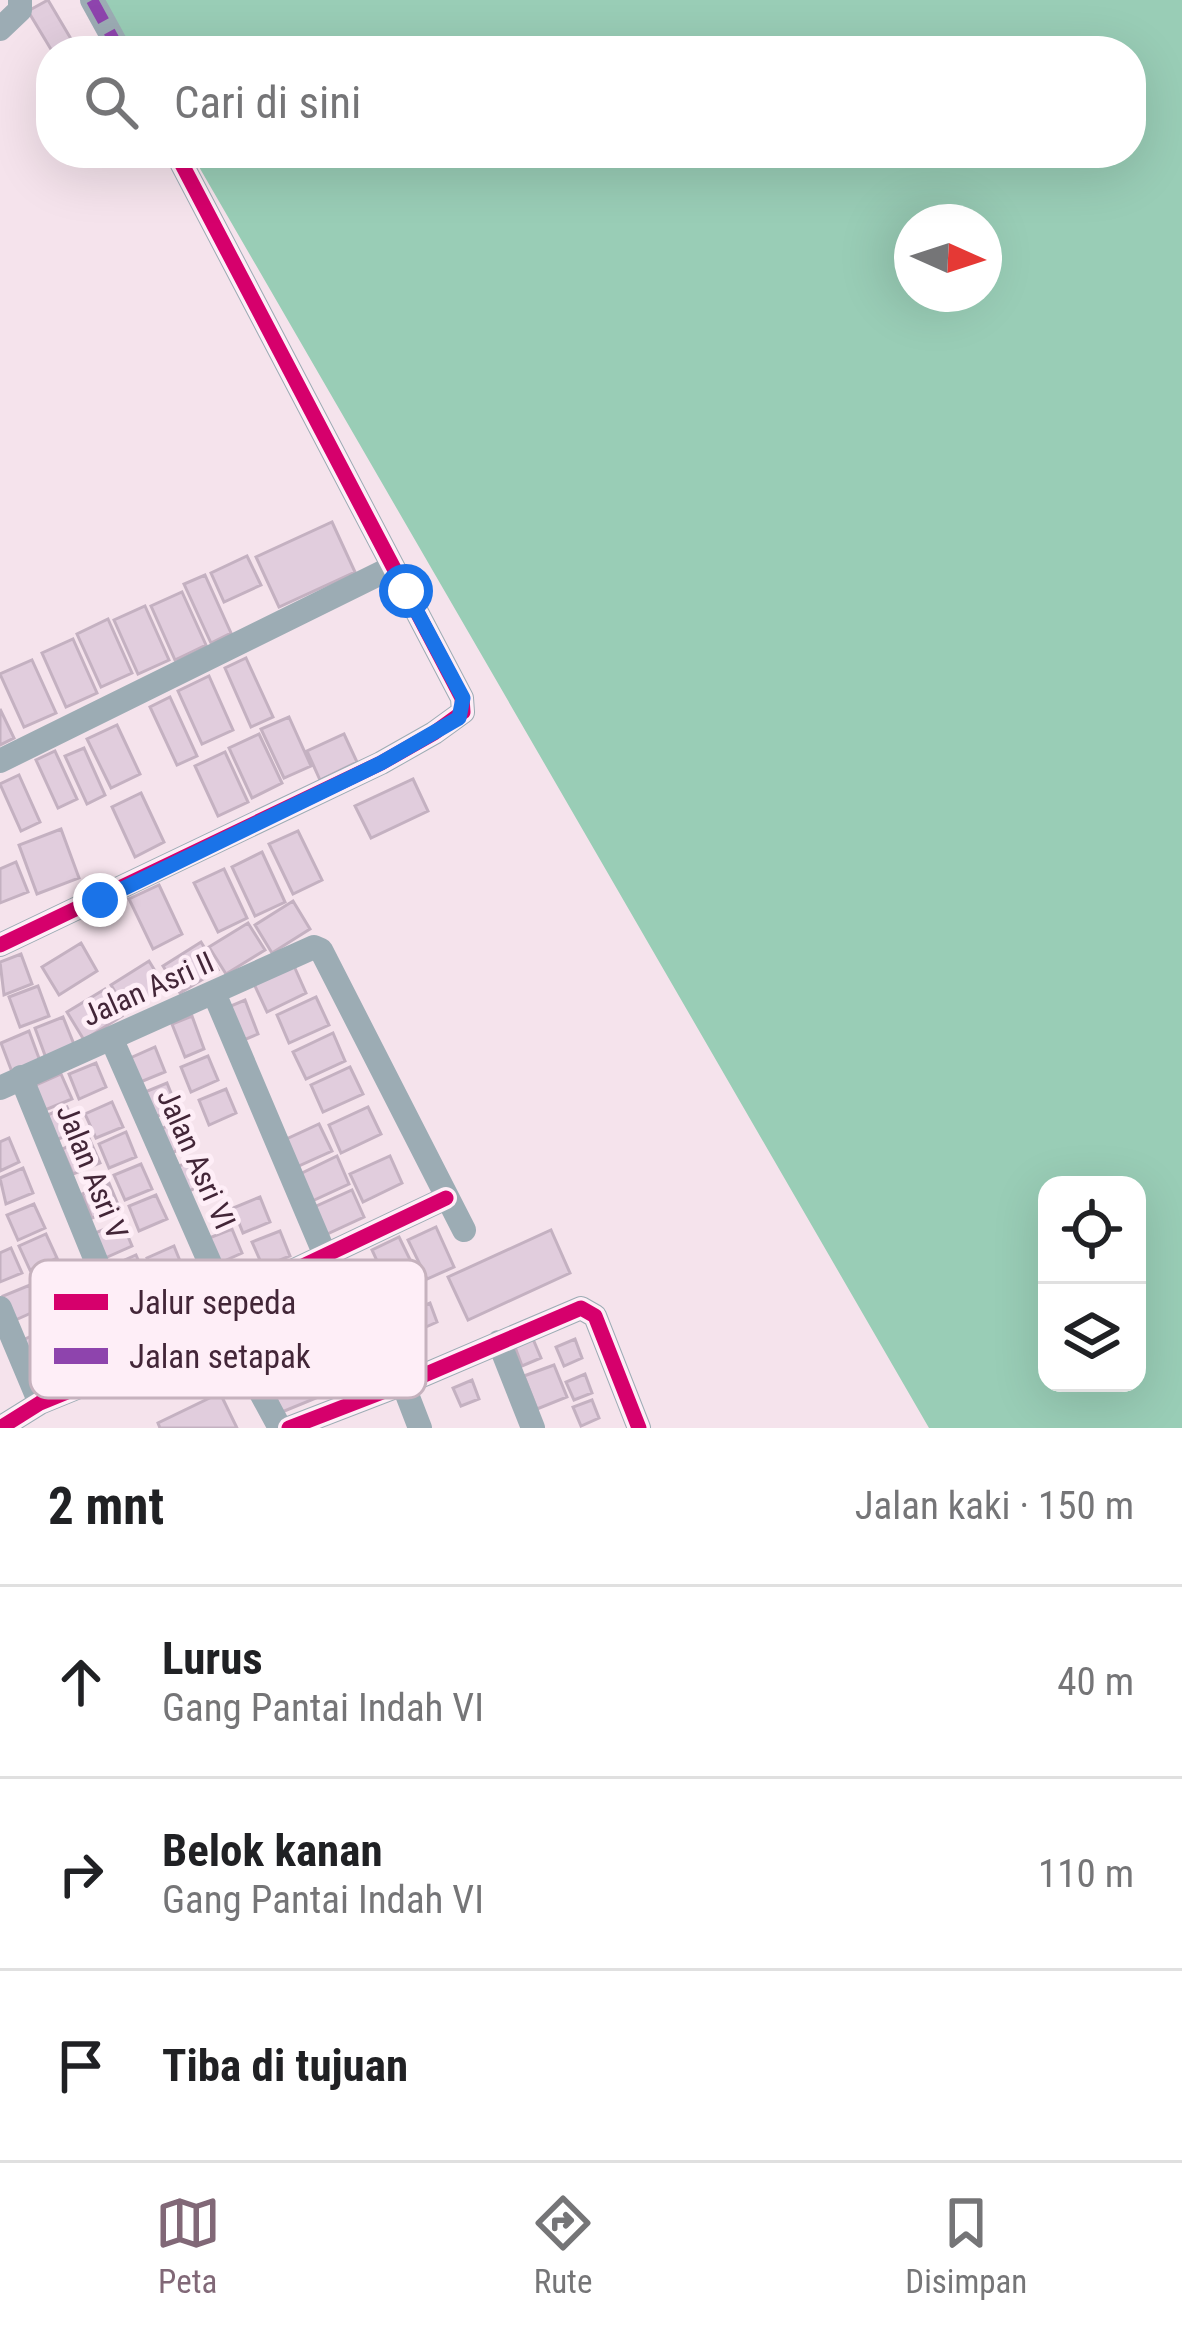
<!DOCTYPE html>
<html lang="id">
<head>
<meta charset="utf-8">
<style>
  :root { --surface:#fff; --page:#f6f6f6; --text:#202124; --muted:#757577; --line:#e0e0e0; --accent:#816877 }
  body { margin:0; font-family:"Roboto Condensed",sans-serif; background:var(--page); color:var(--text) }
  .controls { position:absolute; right:36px; bottom:36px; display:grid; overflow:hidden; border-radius:24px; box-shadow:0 12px 48px #0002 }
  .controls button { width:108px; height:108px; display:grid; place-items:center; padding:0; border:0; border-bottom:3px solid var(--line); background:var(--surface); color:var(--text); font:60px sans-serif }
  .compass { position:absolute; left:894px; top:204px; width:108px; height:108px; border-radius:50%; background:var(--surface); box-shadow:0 12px 48px #0002; rotate:93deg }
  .stop { position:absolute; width:36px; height:36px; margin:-27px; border:9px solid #1a73e8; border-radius:50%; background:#fff }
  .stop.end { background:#1a73e8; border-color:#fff; box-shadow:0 3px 12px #0008 }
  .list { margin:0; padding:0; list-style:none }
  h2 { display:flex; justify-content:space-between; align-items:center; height:156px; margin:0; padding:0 48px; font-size:51px }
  h2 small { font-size:39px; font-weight:400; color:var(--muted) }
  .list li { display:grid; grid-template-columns:78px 1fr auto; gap:36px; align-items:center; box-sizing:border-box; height:192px; padding:0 48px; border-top:3px solid var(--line) }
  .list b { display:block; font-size:45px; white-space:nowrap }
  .list p { margin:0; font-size:39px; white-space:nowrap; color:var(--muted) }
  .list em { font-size:39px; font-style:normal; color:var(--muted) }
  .icon { flex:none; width:66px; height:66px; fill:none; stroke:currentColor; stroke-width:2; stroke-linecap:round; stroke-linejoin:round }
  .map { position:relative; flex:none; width:1182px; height:1428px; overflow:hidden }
  .search { position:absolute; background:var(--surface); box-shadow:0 12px 48px #0002; left:36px; right:36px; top:36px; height:132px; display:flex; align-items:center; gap:30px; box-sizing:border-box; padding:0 42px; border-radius:48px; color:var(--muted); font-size:45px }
  .sheet { height:732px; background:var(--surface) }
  nav { display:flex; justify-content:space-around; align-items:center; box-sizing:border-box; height:168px; border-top:3px solid var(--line); background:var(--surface); font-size:33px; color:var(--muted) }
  nav a { display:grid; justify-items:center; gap:6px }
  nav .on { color:var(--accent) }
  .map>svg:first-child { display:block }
</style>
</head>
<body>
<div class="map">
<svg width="1182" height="1428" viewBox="0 0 1182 1428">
  <rect width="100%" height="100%" fill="#f5e3ec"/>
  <!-- water -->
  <path fill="#99cdb6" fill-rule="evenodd" d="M103,0H1182V1428H929L191,153H1131V51H131ZM912,222H984V294H912ZM1047,1185H1137V1383H1047Z"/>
  <!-- building -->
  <path fill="#e1cddd" stroke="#c4b1c1" stroke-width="3" d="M48,0L74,44L63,51H52L28,11Z
    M332,522L355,572L279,607L256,557Z
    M247,556L261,585L224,602L211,573Z
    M205,575L231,633L211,643L184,584Z
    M182,592L206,645L175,660L151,606Z
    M145,606L169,660L138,674L114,620Z
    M108,619L132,673L101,687L77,634Z
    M73,639L97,693L66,707L42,653Z
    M246,658L273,717L251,727L225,668Z
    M32,660L56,713L24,727L0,674Z
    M209,676L233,730L202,744L178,691Z
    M170,697L197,756L177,765L150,707Z
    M0,709L14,738L0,745Z
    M289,717L311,766L284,778L261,729Z
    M117,725L140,774L111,788L87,739Z
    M259,734L282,783L252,798L229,748Z
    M344,734L357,762L320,780L307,751Z
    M84,748L105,795L87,804L65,756Z
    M55,751L77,799L58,808L36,760Z
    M225,752L248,802L218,816L195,766Z
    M19,775L40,822L21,831L0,784Z
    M413,779L428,811L371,838L355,806Z
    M141,793L164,842L135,857L112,807Z
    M61,829L79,878L37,894L19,845Z
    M298,831L322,880L293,894L269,844Z
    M262,852L285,902L255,916L232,867Z
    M16,862L28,892L0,903V869Z
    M224,869L247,918L218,932L194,883Z
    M159,885L182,934L153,949L129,899Z
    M293,901L310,929L272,953L255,925Z
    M248,923L265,950L226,974L209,947Z
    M201,942L218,970L180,993L163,966Z
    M81,943L97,971L59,995L42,967Z
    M21,954L32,984L4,995L0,962Z
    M149,961L166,989L128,1013L111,985Z
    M294,966L306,993L267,1012L254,984Z
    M38,986L49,1016L20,1027L9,997Z
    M105,989L122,1016L84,1040L67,1012Z
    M316,997L329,1025L289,1043L277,1015Z
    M245,1000L258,1034L239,1042L226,1008Z
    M192,1016L204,1049L185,1057L172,1024Z
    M63,1017L75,1047L46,1058L35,1028Z
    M29,1031L40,1061L12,1072L1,1043Z
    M333,1033L345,1061L306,1079L293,1052Z
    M155,1047L165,1072L138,1083L128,1059Z
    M208,1056L218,1080L191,1092L181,1067Z
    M96,1063L106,1087L79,1099L69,1074Z
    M350,1067L363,1094L323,1112L311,1085Z
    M61,1074L72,1099L45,1110L34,1086Z
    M167,1083L177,1108L150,1119L140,1094Z
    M226,1089L236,1113L209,1125L199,1100Z
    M112,1102L123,1127L96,1138L85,1114Z
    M67,1107L78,1131L51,1142L40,1118Z
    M368,1107L381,1134L341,1153L329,1125Z
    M181,1120L191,1145L164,1156L154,1132Z
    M319,1124L332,1151L292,1169L280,1142Z
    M126,1132L136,1157L109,1168L99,1144Z
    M9,1138L19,1162L0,1171V1142Z
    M89,1138L100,1163L73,1174L62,1149Z
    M337,1156L349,1184L310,1202L298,1175Z
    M390,1156L402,1183L363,1202L350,1174Z
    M196,1159L206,1184L179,1195L169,1170Z
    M141,1164L152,1189L125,1200L114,1175Z
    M23,1168L33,1193L6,1204L0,1178Z
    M109,1183L119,1207L92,1218L82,1194Z
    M352,1190L364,1217L325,1235L312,1208Z
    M156,1195L167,1219L139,1231L129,1206Z
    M260,1197L270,1222L243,1233L233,1208Z
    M34,1204L45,1228L18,1240L7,1215Z
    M122,1222L132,1246L105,1258L95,1233Z
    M436,1227L454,1267L427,1279L408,1240Z
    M232,1229L242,1253L215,1265L204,1240Z
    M551,1230L570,1273L468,1320L448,1277Z
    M280,1231L290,1256L263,1267L252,1242Z
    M46,1234L57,1258L30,1270L19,1246Z
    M399,1237L418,1276L390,1289L372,1250Z
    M174,1246L184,1271L157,1282L147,1258Z
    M11,1248L22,1273L0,1282V1253Z
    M136,1255L147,1280L120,1291L109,1267Z
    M30,1285L40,1309L13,1321L3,1296Z
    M430,1303L437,1322L419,1330L411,1311Z
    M43,1331L53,1356L26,1367L16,1343Z
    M533,1339L541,1358L522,1366L515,1347Z
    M575,1339L582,1358L564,1366L556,1347Z
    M303,1353L321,1396L282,1412L264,1369Z
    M554,1365L567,1397L537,1409L524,1376Z
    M585,1374L592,1393L574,1400L566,1382Z
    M472,1380L479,1399L461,1406L453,1388Z
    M220,1393L237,1428H160L158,1423Z
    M592,1400L599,1418L581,1426L573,1407Z"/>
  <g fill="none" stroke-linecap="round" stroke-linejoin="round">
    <!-- street -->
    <path stroke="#9cacb4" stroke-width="24" d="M92,0L120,51
      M0,29L20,10V0
      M0,761L391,568
      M0,945L381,763L434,733L463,712L462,698L176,153
      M214,993L325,1255
      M112,1040L227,1302
      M21,1077L135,1356
      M0,1088L314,947L321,950L464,1230
      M0,1308L40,1403
      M218,1314L280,1428
      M499,1342L533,1428
      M403,1384L420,1428
      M0,1428L40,1403L84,1385L218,1314L227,1302L446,1198
      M289,1428L403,1384L581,1308L595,1316L639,1428"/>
    <!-- quiet -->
    <path stroke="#8e44ad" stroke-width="12" stroke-dasharray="24 12" stroke-linecap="butt" d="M92,0L120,51"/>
    <!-- cycleway casing -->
    <g stroke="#feeef7" stroke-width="22">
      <path id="cycleway" d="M0,945L381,763L434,733L463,712L462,698L176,153
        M0,1428L40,1403L84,1385L218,1314L227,1302L446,1198
        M289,1428L403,1384L581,1308L595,1316L639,1428"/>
    </g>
    <!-- cycleway -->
    <use href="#cycleway" stroke="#d6006c" stroke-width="15"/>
  </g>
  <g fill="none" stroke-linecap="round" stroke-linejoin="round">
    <!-- route -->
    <path stroke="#1a73e8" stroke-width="15" d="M100,900L381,763L459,718L463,698L406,591"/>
  </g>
  <g text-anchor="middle" stroke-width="10" stroke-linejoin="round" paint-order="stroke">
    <!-- street labels -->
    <g font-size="30" fill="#432638" stroke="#feeef7">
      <text transform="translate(148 989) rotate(-24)" y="10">Jalan Asri II</text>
      <text transform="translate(196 1159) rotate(66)" y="10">Jalan Asri VI</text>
      <text transform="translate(92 1172) rotate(68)" y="10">Jalan Asri V</text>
    </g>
  </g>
  <!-- legend -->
  <rect x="30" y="1260" width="396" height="138" rx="18" fill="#feeef7" stroke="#c6b2be" stroke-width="3"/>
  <rect x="54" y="1294" width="54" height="16" fill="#d6006c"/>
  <rect x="54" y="1348" width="54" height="16" fill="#8e44ad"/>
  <g font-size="33" fill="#432638">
    <text x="129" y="1314">Jalur sepeda</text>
    <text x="129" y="1368">Jalan setapak</text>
  </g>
</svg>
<div class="controls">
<button><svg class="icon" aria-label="locate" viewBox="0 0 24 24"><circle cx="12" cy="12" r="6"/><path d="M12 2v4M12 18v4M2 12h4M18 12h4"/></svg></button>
<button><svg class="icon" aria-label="layers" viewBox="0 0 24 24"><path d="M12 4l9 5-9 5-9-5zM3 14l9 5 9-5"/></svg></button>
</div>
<svg class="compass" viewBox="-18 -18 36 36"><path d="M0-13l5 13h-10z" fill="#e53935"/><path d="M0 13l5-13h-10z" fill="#757577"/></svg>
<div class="stop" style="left:406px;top:591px"></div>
<div class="stop end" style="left:100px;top:900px"></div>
<div class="search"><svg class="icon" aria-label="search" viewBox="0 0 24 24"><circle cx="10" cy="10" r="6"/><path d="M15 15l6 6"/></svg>Cari di sini</div>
</div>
<section class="sheet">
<h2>2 mnt<small>Jalan kaki · 150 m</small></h2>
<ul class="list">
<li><svg class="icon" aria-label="ahead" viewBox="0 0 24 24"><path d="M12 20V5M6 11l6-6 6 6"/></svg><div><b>Lurus</b><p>Gang Pantai Indah VI</p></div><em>40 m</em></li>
<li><svg class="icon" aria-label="right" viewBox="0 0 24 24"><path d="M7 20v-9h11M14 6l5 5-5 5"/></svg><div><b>Belok kanan</b><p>Gang Pantai Indah VI</p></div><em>110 m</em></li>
<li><svg class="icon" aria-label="arrive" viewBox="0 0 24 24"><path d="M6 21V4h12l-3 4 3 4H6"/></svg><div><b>Tiba di tujuan</b></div></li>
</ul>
</section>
<nav>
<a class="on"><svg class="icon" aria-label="map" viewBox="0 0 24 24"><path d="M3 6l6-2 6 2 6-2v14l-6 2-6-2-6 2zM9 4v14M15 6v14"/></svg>Peta</a>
<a><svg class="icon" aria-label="directions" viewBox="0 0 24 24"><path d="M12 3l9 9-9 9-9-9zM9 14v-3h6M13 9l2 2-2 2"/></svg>Rute</a>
<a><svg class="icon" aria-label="saved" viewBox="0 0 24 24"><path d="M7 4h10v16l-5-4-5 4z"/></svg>Disimpan</a>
</nav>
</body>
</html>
